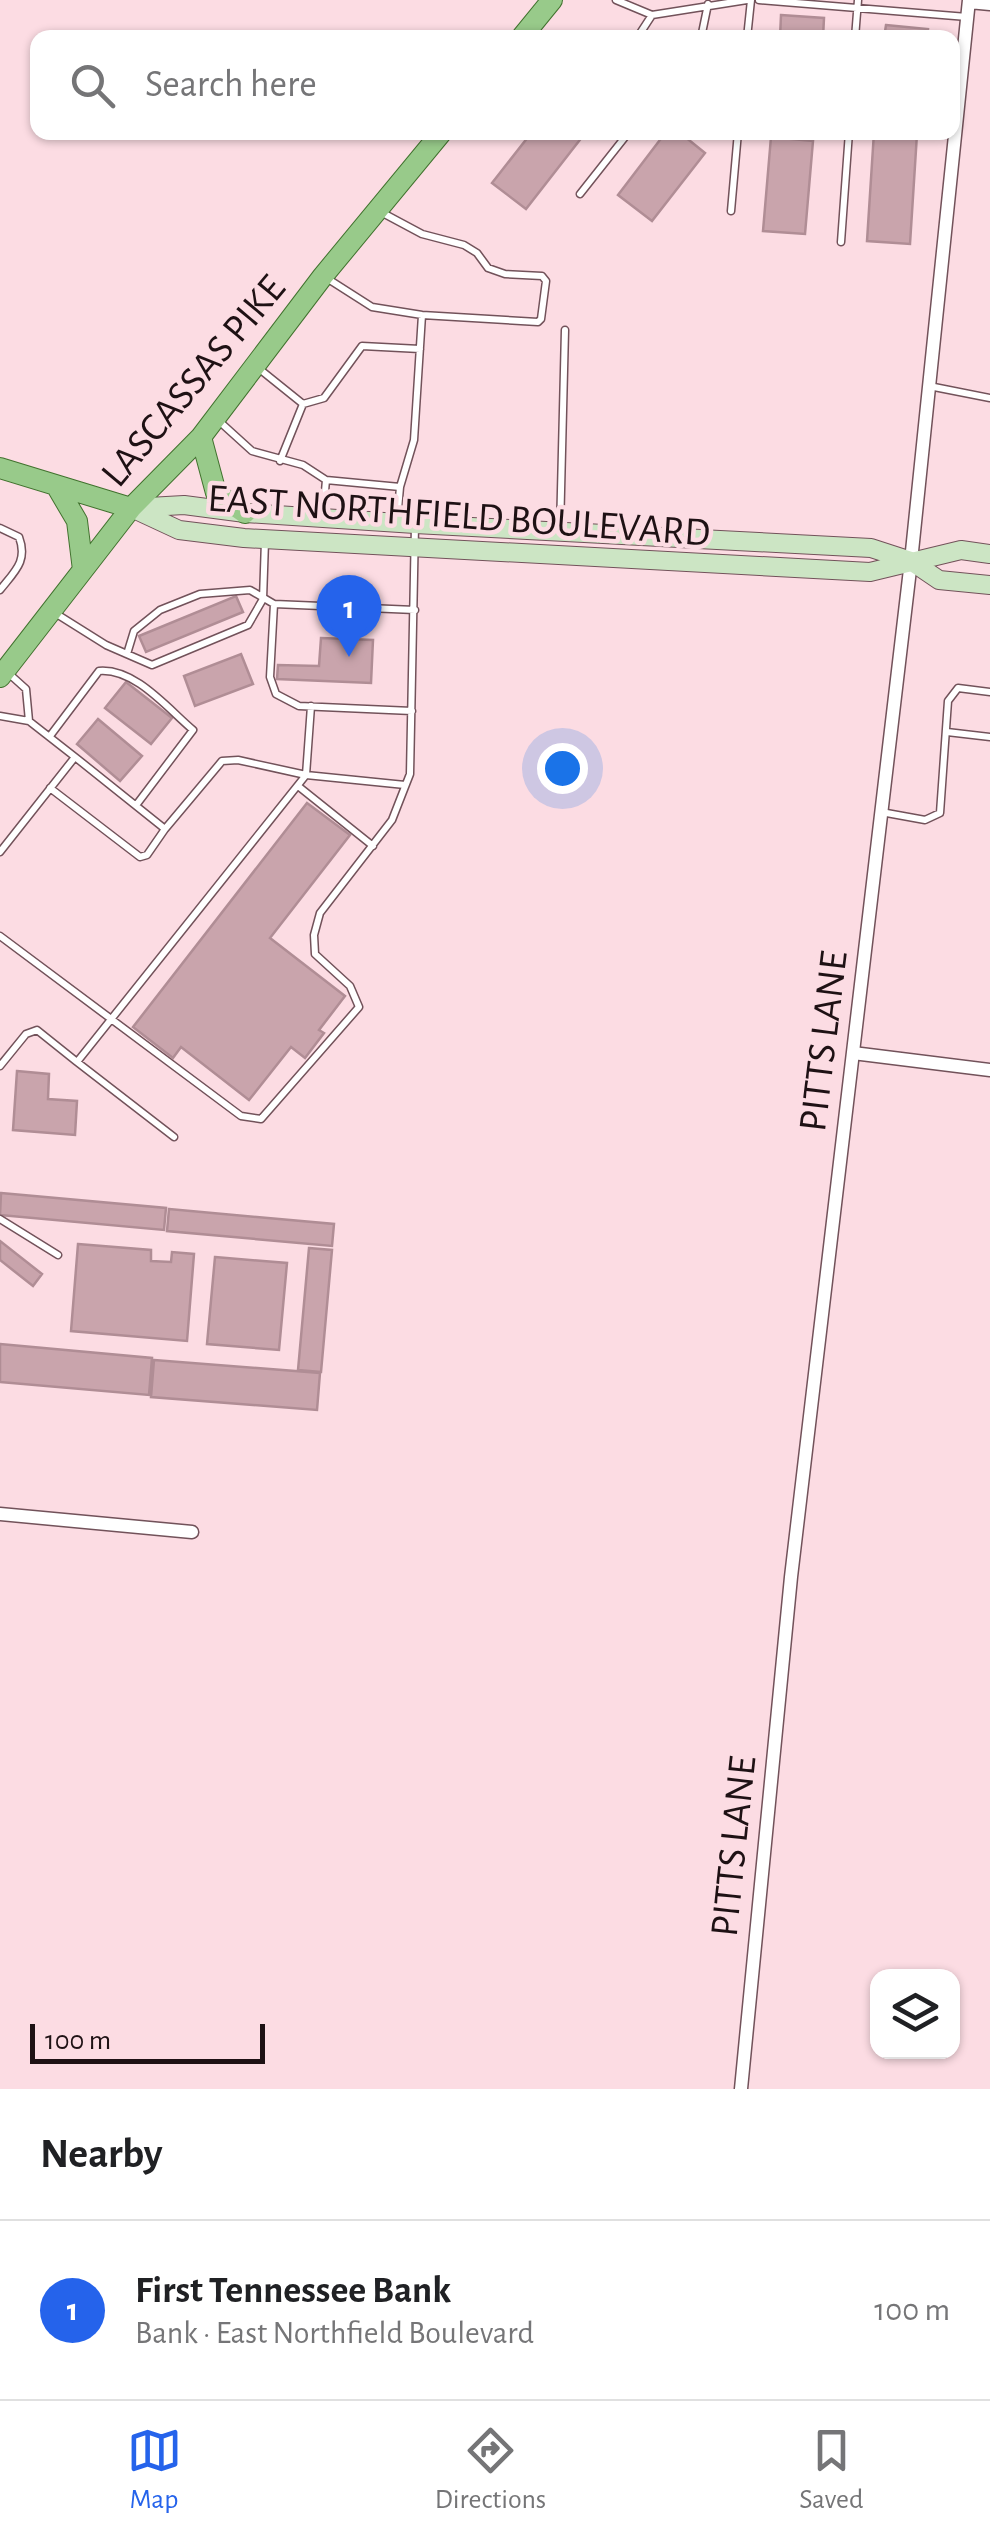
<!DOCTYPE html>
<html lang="en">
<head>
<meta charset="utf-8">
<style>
  :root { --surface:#fff; --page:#f6f6f6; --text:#202124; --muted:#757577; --line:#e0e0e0; --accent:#2563eb }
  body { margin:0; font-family:"Alegreya Sans",sans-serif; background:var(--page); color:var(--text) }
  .controls { position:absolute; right:30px; bottom:30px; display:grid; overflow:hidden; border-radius:20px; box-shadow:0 2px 8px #0004 }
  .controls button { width:90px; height:90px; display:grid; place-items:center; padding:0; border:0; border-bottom:2px solid var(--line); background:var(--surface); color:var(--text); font:50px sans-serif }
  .scale { position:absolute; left:30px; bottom:25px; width:235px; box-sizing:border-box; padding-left:10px; border:5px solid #1e1114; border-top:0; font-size:28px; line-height:35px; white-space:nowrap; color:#1e1114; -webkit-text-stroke:8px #fcdce3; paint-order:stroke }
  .you { position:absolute; left:562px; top:768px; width:35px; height:35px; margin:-25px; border:8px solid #fff; border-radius:50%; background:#1a73e8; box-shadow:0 0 0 15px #1a73e833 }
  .badge { display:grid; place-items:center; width:65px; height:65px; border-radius:50%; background:var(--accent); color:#fff; font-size:32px; font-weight:700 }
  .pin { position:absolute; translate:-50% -82px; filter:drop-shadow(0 2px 5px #0008) }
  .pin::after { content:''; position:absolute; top:52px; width:35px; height:30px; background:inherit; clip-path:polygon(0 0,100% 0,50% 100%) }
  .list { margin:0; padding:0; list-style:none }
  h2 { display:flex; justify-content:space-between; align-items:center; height:130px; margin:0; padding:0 40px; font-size:42px }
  h2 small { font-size:32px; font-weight:400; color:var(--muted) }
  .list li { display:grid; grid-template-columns:65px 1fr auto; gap:30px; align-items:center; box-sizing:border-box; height:180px; padding:0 40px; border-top:2px solid var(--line) }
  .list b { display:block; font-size:38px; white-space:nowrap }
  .list p { margin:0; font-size:32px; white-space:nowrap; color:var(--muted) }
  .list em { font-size:32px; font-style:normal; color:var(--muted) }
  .icon { flex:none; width:55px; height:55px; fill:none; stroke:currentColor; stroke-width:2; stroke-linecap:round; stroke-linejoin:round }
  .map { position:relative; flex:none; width:990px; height:2089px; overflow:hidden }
  .search { position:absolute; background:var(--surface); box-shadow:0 2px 8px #0004; left:30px; right:30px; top:30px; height:110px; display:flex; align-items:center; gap:25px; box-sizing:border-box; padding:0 35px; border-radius:20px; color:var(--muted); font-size:38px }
  .sheet { height:310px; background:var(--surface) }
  nav { display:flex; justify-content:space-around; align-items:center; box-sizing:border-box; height:140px; border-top:2px solid var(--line); background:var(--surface); font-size:28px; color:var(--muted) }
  nav a { display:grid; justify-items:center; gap:5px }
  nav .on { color:var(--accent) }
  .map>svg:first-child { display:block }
</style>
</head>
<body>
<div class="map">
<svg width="990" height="2089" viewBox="0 0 990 2089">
  <rect width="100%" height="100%" fill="#fcdce3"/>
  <!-- building -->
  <path fill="#c9a4ac" stroke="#b08d95" stroke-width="2.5" d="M781,15L824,18L823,38H780Z
    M886,25L928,29L927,38H884Z
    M532,132H586L526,209L492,183Z
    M666,132H679L705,153L652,221L618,195Z
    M874,132L917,134L910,244L867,241Z
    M771,137L813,141L805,234L763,231Z
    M236,596L243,612L146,652L139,636Z
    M321,638L373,640L371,683L277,679L278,665L319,666Z
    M241,654L253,684L195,706L184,676Z
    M126,682L172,718L151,744L105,708Z
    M98,719L142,756L120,781L77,744Z
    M307,803L350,835L270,938L345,996L319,1030L324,1033L305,1058L291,1047L249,1100L181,1047L173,1058L133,1027Z
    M17,1071L49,1074L48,1099L77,1101L75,1135L13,1130Z
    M1,1193L166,1208L164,1230L0,1215Z
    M169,1209L334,1224L332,1246L167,1231Z
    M0,1241L42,1274L33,1286L0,1260Z
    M78,1244L151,1250V1261L171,1262L172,1252L194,1254L187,1341L71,1331Z
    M309,1248L332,1250L321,1372L298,1370Z
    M215,1257L287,1263L279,1350L207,1344Z
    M0,1344L152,1358L149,1395L0,1382Z
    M154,1360L320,1373L317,1410L151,1397Z"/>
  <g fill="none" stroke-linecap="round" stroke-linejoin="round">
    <!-- lane casing -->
    <g stroke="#72525a" stroke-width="9">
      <path id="lane" d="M616,0L652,15L747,0
        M759,0L967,17
        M637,38L652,15
        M701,38L708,4
        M747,38L751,0
        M855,38L858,0
        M580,194L629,132
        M731,211L738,132
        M841,242L849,132
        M325,277L372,307L422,315L538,322L541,319L546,281L542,276L505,274L488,268L477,253L464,245L422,234L379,211
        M257,367L303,404
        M929,386L990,398
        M220,422L252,451L303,465L326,480
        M280,461L303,404L324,398L362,346L420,349
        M323,514L326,480L400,487
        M397,521L400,487L414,440L422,315
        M0,528L19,537C28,561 15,571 0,590
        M560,531L565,330
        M274,604L270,677L276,694L299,706L412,711
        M55,613L106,645L152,665L248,625L263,599L265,541
        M127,654L134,631L160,610L200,594L250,590L274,604L415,610
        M6,671L26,689L29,721
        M0,716L29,721L75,757L0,852
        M947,732L990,737
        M50,736L99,671C135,668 167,708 193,730L137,804
        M75,757L165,829L222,761L238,760L306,775L405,785
        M298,786L373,846
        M50,788L140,857L147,855L165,829
        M881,812L925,820L940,813L948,701L958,688L990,692
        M0,936L241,1116L261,1119L359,1007L350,986L315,954L314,935L320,913L392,820L410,774L415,525
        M77,1062L174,1137
        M0,1066L26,1034L37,1030L77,1062L306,775L311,706
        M0,1219L58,1255"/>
    </g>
    <!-- street casing -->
    <g stroke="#72525a" stroke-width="15">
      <path id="street" d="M969,2L990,4
        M853,1053L990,1070
        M0,1514L192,1532
        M741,2089L791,1577L911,561L969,0"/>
    </g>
    <!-- secondary casing -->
    <g stroke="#72525a" stroke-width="20">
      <path id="secondary" d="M131,508L184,505L245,513L415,524L871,548L911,561L939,580L990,585
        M136,510L179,530L244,538L870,572L961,550L990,554"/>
    </g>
    <!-- primary casing -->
    <g stroke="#41722e" stroke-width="22">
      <path id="primary" d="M521,38L552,0
        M201,437L216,493L245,513
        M0,468L131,508
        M57,487L77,521L83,570
        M0,677L131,508L201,437L323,276L442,132"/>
    </g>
    <!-- lane -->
    <use href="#lane" stroke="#fff" stroke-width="6"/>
    <!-- street -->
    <use href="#street" stroke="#fff" stroke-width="12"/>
    <!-- secondary -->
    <use href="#secondary" stroke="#cce5c4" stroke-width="18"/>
    <!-- primary -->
    <use href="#primary" stroke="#98ca8a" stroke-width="20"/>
  </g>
  <g text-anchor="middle" stroke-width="9" stroke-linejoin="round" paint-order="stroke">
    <!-- street labels -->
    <g font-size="40" fill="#1e1114" stroke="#fcdce3">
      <text transform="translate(192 380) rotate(-50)" y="14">LASCASSAS PIKE</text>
      <text transform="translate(459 514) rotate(4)" y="14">EAST NORTHFIELD BOULEVARD</text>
      <text transform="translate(822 1041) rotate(-83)" y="14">PITTS LANE</text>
      <text transform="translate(732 1846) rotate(-84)" y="14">PITTS LANE</text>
    </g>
  </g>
</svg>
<div class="controls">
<button><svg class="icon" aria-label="layers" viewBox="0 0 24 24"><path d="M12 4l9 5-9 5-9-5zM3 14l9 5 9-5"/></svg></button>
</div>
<div class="scale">100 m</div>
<div class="you"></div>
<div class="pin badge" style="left:349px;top:657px">1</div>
<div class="search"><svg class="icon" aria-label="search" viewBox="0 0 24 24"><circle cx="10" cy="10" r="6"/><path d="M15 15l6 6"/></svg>Search here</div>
</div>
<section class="sheet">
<h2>Nearby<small></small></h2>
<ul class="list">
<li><span class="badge">1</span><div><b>First Tennessee Bank</b><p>Bank · East Northfield Boulevard</p></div><em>100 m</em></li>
</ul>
</section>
<nav>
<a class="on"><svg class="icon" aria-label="map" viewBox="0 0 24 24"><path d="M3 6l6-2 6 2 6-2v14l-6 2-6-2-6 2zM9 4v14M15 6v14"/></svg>Map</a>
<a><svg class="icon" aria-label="directions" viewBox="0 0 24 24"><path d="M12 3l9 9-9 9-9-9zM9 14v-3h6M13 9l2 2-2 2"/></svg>Directions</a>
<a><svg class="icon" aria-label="saved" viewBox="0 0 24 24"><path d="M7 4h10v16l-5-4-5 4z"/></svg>Saved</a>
</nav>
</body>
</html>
